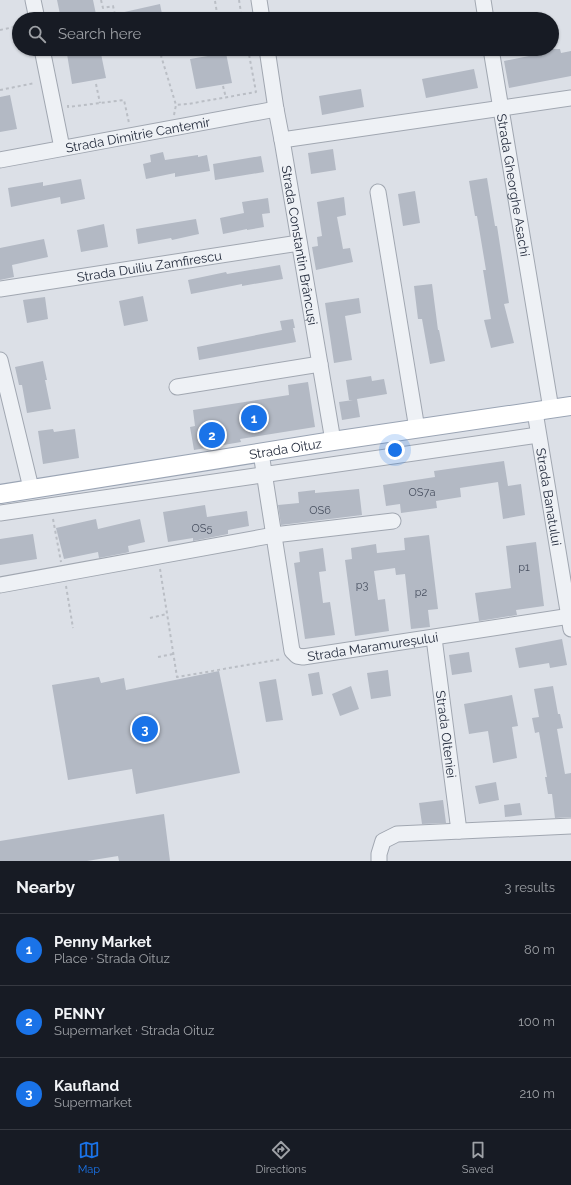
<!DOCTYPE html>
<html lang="en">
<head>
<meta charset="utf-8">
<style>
  :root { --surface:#171b24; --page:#20242c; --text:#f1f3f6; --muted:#9ea1a6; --line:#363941; --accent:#1a73e8 }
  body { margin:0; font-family:Raleway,sans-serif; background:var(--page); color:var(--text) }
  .you { position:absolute; left:395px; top:450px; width:14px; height:14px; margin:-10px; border:3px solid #fff; border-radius:50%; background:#1a73e8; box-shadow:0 0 0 6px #1a73e833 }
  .badge { display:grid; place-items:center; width:26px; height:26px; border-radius:50%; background:var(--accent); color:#fff; font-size:13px; font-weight:700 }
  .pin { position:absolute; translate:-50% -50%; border:2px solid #fff; box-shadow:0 1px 4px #0006 }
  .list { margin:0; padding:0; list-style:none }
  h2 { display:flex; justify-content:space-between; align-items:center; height:52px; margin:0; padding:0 16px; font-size:17px }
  h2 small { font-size:13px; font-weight:400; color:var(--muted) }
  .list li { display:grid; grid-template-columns:26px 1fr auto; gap:12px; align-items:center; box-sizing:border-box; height:72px; padding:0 16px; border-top:1px solid var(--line) }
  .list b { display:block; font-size:15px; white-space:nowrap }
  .list p { margin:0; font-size:13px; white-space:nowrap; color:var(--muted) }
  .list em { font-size:13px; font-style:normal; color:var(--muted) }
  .icon { flex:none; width:22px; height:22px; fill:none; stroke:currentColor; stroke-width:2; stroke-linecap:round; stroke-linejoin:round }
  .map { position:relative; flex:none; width:571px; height:861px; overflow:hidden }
  .search { position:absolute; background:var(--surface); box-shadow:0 1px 3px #0004; left:12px; right:12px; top:12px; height:44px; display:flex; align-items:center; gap:10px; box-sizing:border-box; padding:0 14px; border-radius:22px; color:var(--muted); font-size:15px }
  .sheet { height:268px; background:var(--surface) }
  nav { display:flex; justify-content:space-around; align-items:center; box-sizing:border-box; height:56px; border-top:1px solid var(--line); background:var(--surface); font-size:11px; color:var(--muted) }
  nav a { display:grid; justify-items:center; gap:2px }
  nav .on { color:var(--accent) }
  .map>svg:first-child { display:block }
</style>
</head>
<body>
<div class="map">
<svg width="571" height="861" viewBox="0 0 571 861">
  <rect width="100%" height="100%" fill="#dce0e7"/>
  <!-- building -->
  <path fill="#b3b9c4" d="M57,0H93L97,19H61Z
    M160,4L163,19H111V15Z
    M95,49H100L106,78L72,84L67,54Z
    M533,49H560L561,53L571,51V76L509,88L504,61L534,55Z
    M226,53L232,83L196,89L190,59Z
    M474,69L478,88L426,98L422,79Z
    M361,89L364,107L322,115L319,96Z
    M10,95L17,129L0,132V97Z
    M333,149L336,170L311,174L308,153Z
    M163,152L165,160L198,155V157L207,155L210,171L175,177V173L146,179L143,164L151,162L150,155Z
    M261,156L264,172L215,180L213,164Z
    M487,178L495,226H497L509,303L504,304L514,343L491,348L484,320L491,319L483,270H486L477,216H475L469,181Z
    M81,179L85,199L61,204L60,197L11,207L8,188L43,182V186Z
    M415,191L420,223L403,226L398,194Z
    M344,197L346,215L337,217L343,249L350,248L353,262L316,270L312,247L318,246L317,237L322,236L317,202Z
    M268,198L270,213L262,214L264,227L247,230V229L223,234L220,218L244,213L242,202Z
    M196,219L199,234L172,240L171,238L138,244L136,229Z
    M104,224L108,247L81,252L77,230Z
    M44,239L48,257L12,265L14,277L0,280V248Z
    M280,265L283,279L242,286V284L191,294L188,280L226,272L227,274Z
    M432,284L438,330H439L445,361L430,364L422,319H418L414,286Z
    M143,296L148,321L124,326L119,301Z
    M45,297L48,319L27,323L23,300Z
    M359,298L361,313L345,316L352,360L334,363L325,303Z
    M293,319L295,328H293L296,342L199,360L197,347L282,330L280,321Z
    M43,361L47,380H45L51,409L27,413L22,385H19L15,367Z
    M371,376L372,381L384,379L387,394L357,399L360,417L342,420L339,402L353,400H349L346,380Z
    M308,382L315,427L240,439L241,442L194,450L190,427L195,426L193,410L289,395L288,385Z
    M53,429L54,432L75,429L79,458L43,464L38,431Z
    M504,461L508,486L521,484L525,515L503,519L498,482L460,488L461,497L436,501L437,508L401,513L400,504L386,506L383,485L435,477L434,471Z
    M359,489L362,515L281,525L278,505L299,503L298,492L315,490V493Z
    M205,505L207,517L247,511L249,526L228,530V534L193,541V538L168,542L163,512Z
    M96,519L98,529L140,519L145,542L128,546L129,552L125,553L99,558L98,552L64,559L56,528Z
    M33,534L37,559L0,565V539Z
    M429,535L438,609L428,610L430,627L411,629L405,574L396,575L395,568L374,571L378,600L385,599L389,631L355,636L345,560L352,559L351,548L376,544L377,553L405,550L404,538Z
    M536,542L544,606L516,610L517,615L479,621L475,593L511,588L506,546Z
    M323,548L326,571L319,572L323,603L330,602L335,635L305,639L294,563L300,562L299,552Z
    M562,639L567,665L550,668L549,663L519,668L515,648Z
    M469,652L472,672L452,675L449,655Z
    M388,670L391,696L371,699L367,673Z
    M219,671L240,773L136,794L132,769L68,780L52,685L99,677L101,683L124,678L126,690Z
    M319,672L323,694L312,696L308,674Z
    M276,679L283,720L266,722L259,682Z
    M351,686L359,709L340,716L332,694Z
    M553,686L558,714H560L563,728L557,729L565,774L571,773V817L555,818L552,794H548L545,777H547L539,732L535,733L532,718L539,717L534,689Z
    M512,695L518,726L512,727L517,758L493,763L488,731L469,734L464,704Z
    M496,782L499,800L479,804L475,786Z
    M443,800L446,823L422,824L419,803Z
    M520,803L522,815L505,817L504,805Z
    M164,814L170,861H119L118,856L87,861H0V841Z"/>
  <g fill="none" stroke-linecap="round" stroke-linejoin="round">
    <!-- minor casing -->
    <g stroke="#a1a7b1" stroke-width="17">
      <g id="minor">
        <path d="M33,0L37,19"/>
        <path d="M259,0L262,19"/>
        <path d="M483,0L486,19"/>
        <path d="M42,49L62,148"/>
        <path id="s1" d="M267,49L276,109L282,140L333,441"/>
        <path id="s2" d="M491,49L551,409"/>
        <path d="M282,140L571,98"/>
        <path id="s3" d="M0,160L276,109"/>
        <path d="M378,192L417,429"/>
        <path id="s4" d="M0,289L299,243"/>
        <path d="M0,360L31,488"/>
        <path d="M177,387L320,364"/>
        <path id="s5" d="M535,412L571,629"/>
        <path id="s6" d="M261,453L292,651L297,656L303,657L571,616"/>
        <path d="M0,513L538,435"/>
        <path d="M0,585L274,535L393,521"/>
        <path id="s7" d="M434,638L459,831"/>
        <path d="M379,861V854L383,841L397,834L571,826"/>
      </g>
    </g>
    <!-- major casing -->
    <g stroke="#9aa4b4" stroke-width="20">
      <g id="major">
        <path id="s8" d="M0,494L333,441L571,406"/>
      </g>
    </g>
    <!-- path -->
    <path stroke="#babec5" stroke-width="2" stroke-dasharray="3 3" stroke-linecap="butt" d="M101,0L103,8L113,6L116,19
      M239,0L242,19
      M215,1L218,19
      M0,30L19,26
      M123,49L124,52L140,49
      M159,49L176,105
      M96,84L100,103
      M223,86L226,98
      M0,90L35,83
      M68,105V107L124,100L129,123
      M174,115L176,105L188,104L256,92L248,49
      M53,519L61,562
      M160,569L177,677L282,659
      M66,586L73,628
      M150,618L167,614
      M158,657L173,654"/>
    <!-- minor -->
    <use href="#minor" stroke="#eef1f5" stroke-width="15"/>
    <!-- major -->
    <use href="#major" stroke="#fff" stroke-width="18"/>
  </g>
  <g text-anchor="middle" stroke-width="3" stroke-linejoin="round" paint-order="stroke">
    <!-- number labels -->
    <g font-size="11" fill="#485060">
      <text x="422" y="496">OS7a</text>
      <text x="320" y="514">OS6</text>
      <text x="202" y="532">OS5</text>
      <text x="524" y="571">p1</text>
      <text x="362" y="589">p3</text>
      <text x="421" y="596">p2</text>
    </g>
    <!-- street labels -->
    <g font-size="13" fill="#252d3e" stroke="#ebeff5">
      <text dy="5" stroke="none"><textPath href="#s3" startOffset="140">Strada Dimitrie Cantemir</textPath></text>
      <text dy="5" stroke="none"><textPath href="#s2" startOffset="138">Strada Gheorghe Asachi</textPath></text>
      <text dy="5" stroke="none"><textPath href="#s1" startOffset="199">Strada Constantin Brâncuși</textPath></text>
      <text dy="5" stroke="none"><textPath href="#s4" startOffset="151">Strada Duiliu Zamfirescu</textPath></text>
      <text dy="5" stroke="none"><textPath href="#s8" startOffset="289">Strada Oituz</textPath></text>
      <text dy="5" stroke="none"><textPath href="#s5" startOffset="86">Strada Banatului</textPath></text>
      <text dy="5" stroke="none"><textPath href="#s6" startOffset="284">Strada Maramureșului</textPath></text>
      <text dy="5" stroke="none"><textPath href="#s7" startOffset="97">Strada Olteniei</textPath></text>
    </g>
  </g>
</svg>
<div class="you"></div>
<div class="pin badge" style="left:254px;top:418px">1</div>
<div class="pin badge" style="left:212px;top:435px">2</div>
<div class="pin badge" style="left:145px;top:729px">3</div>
<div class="search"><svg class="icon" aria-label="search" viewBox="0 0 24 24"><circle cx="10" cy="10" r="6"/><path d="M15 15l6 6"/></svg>Search here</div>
</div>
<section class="sheet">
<h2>Nearby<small>3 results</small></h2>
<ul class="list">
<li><span class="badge">1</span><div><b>Penny Market</b><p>Place · Strada Oituz</p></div><em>80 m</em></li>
<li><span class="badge">2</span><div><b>PENNY</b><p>Supermarket · Strada Oituz</p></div><em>100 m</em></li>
<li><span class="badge">3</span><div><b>Kaufland</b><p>Supermarket</p></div><em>210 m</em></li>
</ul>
</section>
<nav>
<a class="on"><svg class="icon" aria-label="map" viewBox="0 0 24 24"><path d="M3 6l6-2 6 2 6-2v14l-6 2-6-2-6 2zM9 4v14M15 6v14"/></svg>Map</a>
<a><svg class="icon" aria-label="directions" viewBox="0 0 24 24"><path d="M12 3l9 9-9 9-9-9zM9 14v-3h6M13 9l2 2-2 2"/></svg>Directions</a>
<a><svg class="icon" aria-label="saved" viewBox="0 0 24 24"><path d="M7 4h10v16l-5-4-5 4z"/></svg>Saved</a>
</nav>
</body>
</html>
